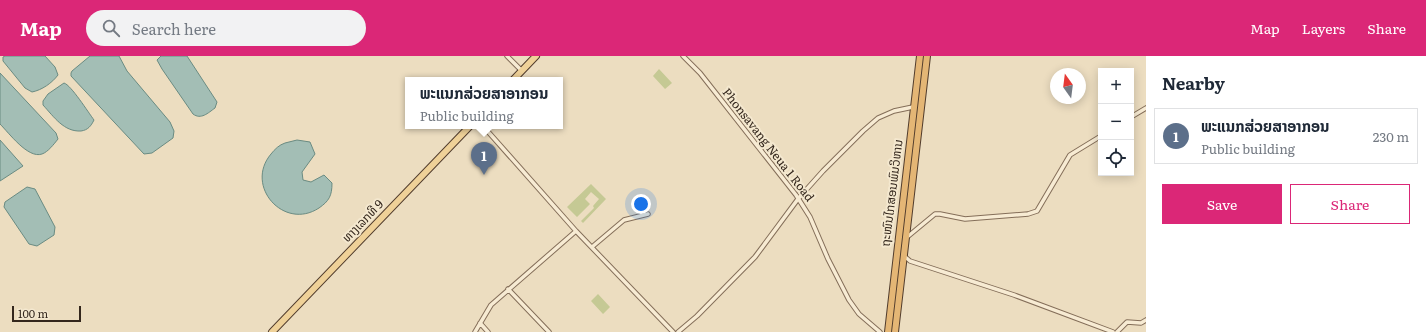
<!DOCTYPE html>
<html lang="en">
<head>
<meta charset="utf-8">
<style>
  :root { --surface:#fff; --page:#f2f2f3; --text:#1f2937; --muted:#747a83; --line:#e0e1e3; --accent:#db2777 }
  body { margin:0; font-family:Literata,"Noto Sans Lao",serif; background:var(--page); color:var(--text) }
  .controls { position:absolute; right:12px; top:12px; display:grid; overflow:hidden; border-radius:0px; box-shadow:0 2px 10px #0003 }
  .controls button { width:36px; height:36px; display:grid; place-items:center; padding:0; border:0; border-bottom:1px solid var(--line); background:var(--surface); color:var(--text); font:20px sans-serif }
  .compass { position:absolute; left:1050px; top:12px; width:36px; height:36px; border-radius:50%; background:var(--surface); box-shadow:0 2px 10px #0003; rotate:346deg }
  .scale { position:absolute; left:12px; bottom:10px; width:69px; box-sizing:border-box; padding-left:4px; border:2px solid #34271d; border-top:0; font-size:11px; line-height:14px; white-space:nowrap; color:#34271d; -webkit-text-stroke:3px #f4e8cf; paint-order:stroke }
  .you { position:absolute; left:641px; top:148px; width:14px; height:14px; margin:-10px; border:3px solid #fff; border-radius:50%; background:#1a73e8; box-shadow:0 0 0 6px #1a73e833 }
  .badge { display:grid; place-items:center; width:26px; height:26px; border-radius:50%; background:var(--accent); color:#fff; font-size:13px; font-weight:700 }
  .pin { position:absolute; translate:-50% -33px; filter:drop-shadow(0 1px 2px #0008) }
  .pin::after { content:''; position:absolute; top:21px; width:14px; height:12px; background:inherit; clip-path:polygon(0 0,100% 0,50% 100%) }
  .popup { position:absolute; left:405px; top:21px; width:158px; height:52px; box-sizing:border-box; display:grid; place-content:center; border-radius:0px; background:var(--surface); filter:drop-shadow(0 1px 3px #0005); font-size:13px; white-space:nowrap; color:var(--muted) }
  .popup b { font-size:15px; color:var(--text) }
  .popup::after { content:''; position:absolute; left:50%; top:100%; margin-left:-8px; border:8px solid transparent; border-top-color:var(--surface) }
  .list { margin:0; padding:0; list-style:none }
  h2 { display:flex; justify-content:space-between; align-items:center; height:52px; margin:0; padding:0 16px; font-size:17px }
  h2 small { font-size:13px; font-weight:400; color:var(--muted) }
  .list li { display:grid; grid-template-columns:26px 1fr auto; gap:12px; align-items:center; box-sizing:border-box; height:56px; margin:0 8px 8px; padding:0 8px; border:1px solid var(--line); border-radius:0px }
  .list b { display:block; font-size:15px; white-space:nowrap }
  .list p { margin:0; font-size:13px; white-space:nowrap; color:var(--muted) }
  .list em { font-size:13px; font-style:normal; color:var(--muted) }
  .actions { display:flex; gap:8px; padding:12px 16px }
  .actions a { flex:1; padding:9px 0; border:1px solid var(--accent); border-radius:0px; text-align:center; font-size:14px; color:var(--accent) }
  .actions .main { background:var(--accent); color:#fff }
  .icon { flex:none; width:22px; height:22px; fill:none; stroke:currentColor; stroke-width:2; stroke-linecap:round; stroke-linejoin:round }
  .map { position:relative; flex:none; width:1146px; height:276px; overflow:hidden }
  header { display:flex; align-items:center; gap:24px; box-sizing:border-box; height:56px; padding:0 20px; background:var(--accent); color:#fff }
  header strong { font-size:19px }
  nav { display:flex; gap:22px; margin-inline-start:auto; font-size:14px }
  .search { width:280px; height:36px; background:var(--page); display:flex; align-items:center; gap:10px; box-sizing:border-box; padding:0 14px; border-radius:22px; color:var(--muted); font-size:15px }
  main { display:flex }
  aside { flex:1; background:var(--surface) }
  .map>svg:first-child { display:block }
</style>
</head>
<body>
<header>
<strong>Map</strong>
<div class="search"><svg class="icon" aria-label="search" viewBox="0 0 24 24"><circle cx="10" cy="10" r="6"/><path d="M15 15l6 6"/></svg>Search here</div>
<nav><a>Map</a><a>Layers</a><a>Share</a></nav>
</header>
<main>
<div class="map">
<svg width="1146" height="276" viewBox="0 0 1146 276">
  <rect width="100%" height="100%" fill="#ecddc0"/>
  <!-- green -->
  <path fill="#c5c994" d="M659,13L672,27L665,33L653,20Z
    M591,128L606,143L583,167L581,165L594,152L593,150L599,143L591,136L585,143L590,148L577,161L567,151Z
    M598,238L610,251L603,258L591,245Z"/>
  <!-- water -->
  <path fill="#a3beb5" stroke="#6a8b82" d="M5,0H45L55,11L58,19C52,27 42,34 32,36L25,32L3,5V1Z
    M90,0H119L127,15L170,66L174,75L173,82L152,97L144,98L71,20V17L72,15Z
    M161,0H187L217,46L215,52C208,57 201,64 193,58L162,13L157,4Z
    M0,17L56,77L58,83C54,88 48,96 42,98C28,103 9,77 0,68Z
    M64,27C71,29 88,56 94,64C91,70 88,74 81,75C64,76 54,61 43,49V45L48,38Z
    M0,84L23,110L0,125Z
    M297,84L310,86L315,98L302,116L303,124L311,126L324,119L332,127C332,140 329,145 319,152C284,175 244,130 271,98C275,93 279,89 285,87C289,86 293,85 297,84Z
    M27,131L35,133L55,171L54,179L37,190L29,188L4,151L5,146Z"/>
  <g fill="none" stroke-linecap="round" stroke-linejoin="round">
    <!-- minor casing -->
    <g stroke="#846e59" stroke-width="5.5">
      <path id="minor" d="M507,0L522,15
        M683,0L700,17L796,139L810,161L828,203L849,244L859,258L880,276
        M1131,61L1146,52
        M483,70L576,175L673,276
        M906,182L935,158H940L965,163L1028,158L1037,155L1070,99L1101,80
        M592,191L624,164L648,158
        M903,199L910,205L1014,239L1113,276
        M508,233L549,276
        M480,267L488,276
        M475,276L491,249L576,175
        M678,276L697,260L755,201L798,143L823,115L863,75L878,62L894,55L913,51
        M1117,276L1127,266L1141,267L1146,264"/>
    </g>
    <!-- primary casing -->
    <g stroke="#523d2d" stroke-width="8">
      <path id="primary" d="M513,24L536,0
        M272,276L470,70"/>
    </g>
    <!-- trunk casing -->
    <g stroke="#523d2d" stroke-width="8">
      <path id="trunk" d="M888,276L920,0
        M895,276L927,0"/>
    </g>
    <!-- minor -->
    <use href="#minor" stroke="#f7ebd3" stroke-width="3.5"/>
    <!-- primary -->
    <use href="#primary" stroke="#efd198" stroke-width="6"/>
    <!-- trunk -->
    <use href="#trunk" stroke="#e4b675" stroke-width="6"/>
  </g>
  <g text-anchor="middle" stroke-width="4" stroke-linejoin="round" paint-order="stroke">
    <!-- street labels -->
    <g font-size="12" fill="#34271d" stroke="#f4e8cf">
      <text transform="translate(768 89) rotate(52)" y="4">Phonsavang Neua 1 Road</text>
      <text transform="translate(892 137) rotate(-83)" y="4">ຖະໜົນໄກສອນພົມວິຫານ</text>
      <text transform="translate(363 165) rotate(-46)" y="4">ທາງເລກທີ 9</text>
    </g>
  </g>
</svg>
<div class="controls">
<button>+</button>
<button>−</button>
<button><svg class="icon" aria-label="locate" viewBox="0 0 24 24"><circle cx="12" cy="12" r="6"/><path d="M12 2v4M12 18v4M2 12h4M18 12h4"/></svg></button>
</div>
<svg class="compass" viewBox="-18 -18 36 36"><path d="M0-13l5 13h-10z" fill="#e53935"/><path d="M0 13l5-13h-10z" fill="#747a83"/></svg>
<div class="scale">100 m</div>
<div class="you"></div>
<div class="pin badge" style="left:484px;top:119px;background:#5c6f8a">1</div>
<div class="popup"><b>ພະແນກສ່ວຍສາອາກອນ</b>Public building</div>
</div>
<aside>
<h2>Nearby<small></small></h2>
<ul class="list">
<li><span class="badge" style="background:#5c6f8a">1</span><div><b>ພະແນກສ່ວຍສາອາກອນ</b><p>Public building</p></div><em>230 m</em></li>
</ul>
<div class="actions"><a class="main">Save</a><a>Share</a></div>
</aside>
</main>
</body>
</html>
